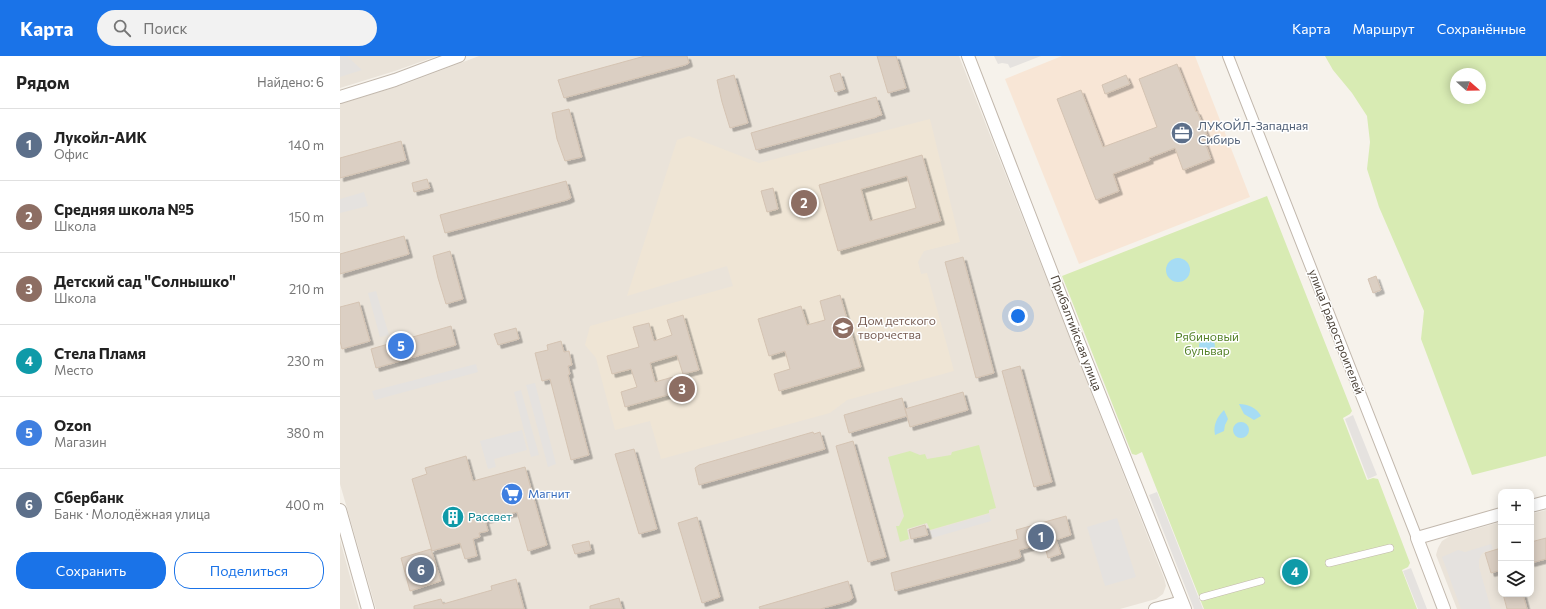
<!DOCTYPE html>
<html lang="ru">
<head>
<meta charset="utf-8">
<style>
  :root { --surface:#fff; --page:#f2f2f2; --text:#222; --muted:#767676; --line:#e0e0e0; --accent:#1a73e8 }
  body { margin:0; font-family:Commissioner,sans-serif; background:var(--page); color:var(--text) }
  .controls { position:absolute; right:12px; bottom:12px; display:grid; overflow:hidden; border-radius:8px; box-shadow:0 2px 10px #0003 }
  .controls button { width:36px; height:36px; display:grid; place-items:center; padding:0; border:0; border-bottom:1px solid var(--line); background:var(--surface); color:var(--text); font:20px sans-serif }
  .compass { position:absolute; left:1110px; top:12px; width:36px; height:36px; border-radius:50%; background:var(--surface); box-shadow:0 2px 10px #0003; rotate:110deg }
  .you { position:absolute; left:678px; top:260px; width:14px; height:14px; margin:-10px; border:3px solid #fff; border-radius:50%; background:#1a73e8; box-shadow:0 0 0 6px #1a73e833 }
  .badge { display:grid; place-items:center; width:26px; height:26px; border-radius:50%; background:var(--accent); color:#fff; font-size:13px; font-weight:700 }
  .pin { position:absolute; translate:-50% -50%; border:2px solid #fff; box-shadow:0 1px 4px #0006 }
  .list { margin:0; padding:0; list-style:none }
  h2 { display:flex; justify-content:space-between; align-items:center; height:52px; margin:0; padding:0 16px; font-size:17px }
  h2 small { font-size:13px; font-weight:400; color:var(--muted) }
  .list li { display:grid; grid-template-columns:26px 1fr auto; gap:12px; align-items:center; box-sizing:border-box; height:72px; padding:0 16px; border-top:1px solid var(--line) }
  .list b { display:block; font-size:15px; white-space:nowrap }
  .list p { margin:0; font-size:13px; white-space:nowrap; color:var(--muted) }
  .list em { font-size:13px; font-style:normal; color:var(--muted) }
  .actions { display:flex; gap:8px; padding:12px 16px }
  .actions a { flex:1; padding:9px 0; border:1px solid var(--accent); border-radius:16px; text-align:center; font-size:14px; color:var(--accent) }
  .actions .main { background:var(--accent); color:#fff }
  .icon { flex:none; width:22px; height:22px; fill:none; stroke:currentColor; stroke-width:2; stroke-linecap:round; stroke-linejoin:round }
  .map { position:relative; flex:none; width:1206px; height:553px; overflow:hidden }
  header { display:flex; align-items:center; gap:24px; box-sizing:border-box; height:56px; padding:0 20px; background:var(--accent); color:#fff }
  header strong { font-size:19px }
  nav { display:flex; gap:22px; margin-inline-start:auto; font-size:14px }
  .search { width:280px; height:36px; background:var(--page); display:flex; align-items:center; gap:10px; box-sizing:border-box; padding:0 14px; border-radius:22px; color:var(--muted); font-size:15px }
  main { display:flex }
  aside { flex:1; background:var(--surface) }
  .map>svg:first-child { display:block }
</style>
</head>
<body>
<header>
<strong>Карта</strong>
<div class="search"><svg class="icon" aria-label="search" viewBox="0 0 24 24"><circle cx="10" cy="10" r="6"/><path d="M15 15l6 6"/></svg>Поиск</div>
<nav><a>Карта</a><a>Маршрут</a><a>Сохранённые</a></nav>
</header>
<main>
<aside>
<h2>Рядом<small>Найдено: 6</small></h2>
<ul class="list">
<li><span class="badge" style="background:#5c6f8a">1</span><div><b>Лукойл-АИК</b><p>Офис</p></div><em>140 m</em></li>
<li><span class="badge" style="background:#8d6e63">2</span><div><b>Средняя школа №5</b><p>Школа</p></div><em>150 m</em></li>
<li><span class="badge" style="background:#8d6e63">3</span><div><b>Детский сад &quot;Солнышко&quot;</b><p>Школа</p></div><em>210 m</em></li>
<li><span class="badge" style="background:#0f9aa8">4</span><div><b>Стела Пламя</b><p>Место</p></div><em>230 m</em></li>
<li><span class="badge" style="background:#3f7fe0">5</span><div><b>Ozon</b><p>Магазин</p></div><em>380 m</em></li>
<li><span class="badge" style="background:#5c6f8a">6</span><div><b>Сбербанк</b><p>Банк · Молодёжная улица</p></div><em>400 m</em></li>
</ul>
<div class="actions"><a class="main">Сохранить</a><a>Поделиться</a></div>
</aside>
<div class="map">
<svg width="1206" height="553" viewBox="0 0 1206 553">
  <defs>
    <filter id="shadow"><feDropShadow dx="3.5" dy="3.5" stdDeviation="0" flood-color="#0004"/></filter>
  </defs>
  <rect width="100%" height="100%" fill="#f6f2eb"/>
  <!-- residential -->
  <path fill="#eae3d9" d="M0,0H97L55,15L0,32Z
    M139,0H619L824,522L826,530L823,538L816,543L780,553H36L0,428V48L65,28Z
    M1206,454V553H1117L1096,499L1098,492L1102,485L1110,480L1161,466V538H1191V458Z
    M0,484L19,553H0Z"/>
  <!-- commercial -->
  <path fill="#f8e6d6" d="M722,0H855L910,141L739,208L665,23Z"/>
  <!-- education -->
  <path fill="#efe5d5" d="M590,63L620,186L584,195L578,206L581,218L587,217L614,315L507,344L490,357L321,403L310,365L275,374L256,302L245,289L250,270L393,230L387,210L287,240L337,84L349,80L419,107Z"/>
  <!-- green -->
  <path fill="#d8ebb3" fill-rule="evenodd" d="M985,0H1206V400L1132,419L1081,283L1084,255L1039,151L1027,113L1030,86L1027,60L1012,37L993,14ZM1116,18H1140V42H1116Z
    M927,140L1012,355L1010,358L1003,362L1027,424L1033,422L1038,423L1070,507L1068,511L1062,514L1077,553H864L802,396L796,399L792,398L722,220Z
    M639,389L656,452L649,454V457L590,474L587,467L567,473L569,483L560,486L556,470H559L564,460L548,401L570,395L580,399L585,398L587,403L611,399L612,396Z"/>
  <!-- parking -->
  <path fill="#e5e2df" d="M0,0H7L22,14L0,21Z
    M654,0H701L670,12L668,8L662,7L658,8Z
    M24,136L28,150L0,157V143Z
    M36,235L49,279L40,281L28,237Z
    M136,308L138,316L35,344L32,335Z
    M195,327L216,408L208,411L186,329Z
    M181,334L199,399L191,401L174,336Z
    M1013,359L1037,419L1028,423L1005,363Z
    M182,374L187,394L154,403L156,411L148,413L140,385Z
    M817,436L863,553H854L809,439Z
    M649,458L651,465L592,482L590,475Z
    M777,462L796,521L765,530L747,471Z
    M1151,488L1153,493L1144,496L1141,499L1139,504V511L1151,553H1121L1102,501L1118,494L1125,496Z
    M1071,512L1087,553H1078L1063,515Z"/>
  <!-- water -->
  <path fill="#a6dcf4" d="M826 214a12 12 0 1 1 24 0a12 12 0 1 1-24 0Z
    M859 290a8 8 0 1 1 16 0a8 8 0 1 1-16 0Z
    M899,348C908,348 917,352 921,360L914,364L904,358Z
    M884,354L888,363L885,369L884,375L875,379C873,369 877,361 884,354Z
    M893 374a8 8 0 1 1 16 0a8 8 0 1 1-16 0Z"/>
  <!-- building -->
  <path fill="#dbcfc3" stroke="#d4c3b2" fill-rule="evenodd" filter="url(#shadow)" d="M305,0H347L349,7L345,9L224,42L218,24Z
    M537,0H556L566,32L548,37Z
    M837,8L856,56L857,55L867,79L863,81L871,103L843,114L835,92L809,102L810,104L773,118L779,135L756,144L717,43L741,34L763,91L817,71L799,23Z
    M500,17L505,33L495,36L490,20Z
    M394,19L408,67L390,72L382,46L377,24Z
    M786,19L790,28L765,38L762,29Z
    M536,41L542,59L537,60V61L416,94L411,77Z
    M229,53L242,101L225,105L217,83L212,57Z
    M61,85L66,104L0,122V102Z
    M582,99L601,165L498,195L479,129ZM567,120L576,152L530,165L521,133Z
    M87,123L90,132L74,136L72,127Z
    M226,125L231,142L227,144L105,177L100,159Z
    M433,132L438,153L427,156L421,135Z
    M64,180L69,198L0,218V198Z
    M110,195L123,243L106,248L98,222L93,200Z
    M623,201L654,317L636,322L605,206Z
    M1036,220L1041,234L1033,237L1028,223Z
    M500,239L521,311L439,335L434,318L450,313L445,295L429,300L418,263L461,250L467,269L485,264L480,245Z
    M19,246L30,285L2,293L0,285V251Z
    M343,259L359,314L343,318L337,299L310,307L315,326L333,321L338,336L285,351L281,336L297,331L291,313L272,318L267,300L299,291L293,271L309,267L314,285L332,279L327,264Z
    M111,270L116,289L36,312L31,293Z
    M176,272L179,283L158,289L154,278Z
    M221,285L224,296L229,295L232,309L228,310L230,318L228,319L249,399L231,404L210,323L202,325L195,297L208,294L207,289Z
    M680,310L712,426L694,431L662,315Z
    M623,336L628,354L570,371L565,353Z
    M562,342L567,360L509,377L504,359Z
    M473,376L474,378L480,376L485,393L359,429L355,412L359,409Z
    M513,385L546,501L528,506L496,390Z
    M294,393L317,473L299,478L275,398Z
    M126,400L133,425L185,411L207,489L188,495L177,456L145,464L148,475L139,477L140,481L133,483L137,500L125,503L120,487L92,495L72,423L87,418L85,412Z
    M726,460L731,479L716,484L721,498L708,502L704,487L679,494L681,501L677,503L555,535L551,517L678,483L676,474Z
    M357,461L380,541L362,547L338,467Z
    M585,469L588,479L571,483L569,474Z
    M1206,482V503L1191,507V486Z
    M249,485L251,494L235,498L232,489Z
    M1161,492V514L1151,517L1145,497Z
    M91,493L101,525L70,535L61,502Z
    M176,523L184,553H74V550L101,543L103,548L152,534L151,530Z
    M508,525L513,542L509,545L480,553H420L419,551Z
    M1163,538H1183L1187,553H1167Z
    M279,542L282,553H250V550Z"/>
  <g fill="none" stroke-linecap="round" stroke-linejoin="round">
    <!-- pedestrian casing -->
    <g stroke="#c2b8ad" stroke-width="8">
      <path id="pedestrian" d="M989,507L1050,492
        M863,541L921,525"/>
    </g>
    <!-- minor casing -->
    <g stroke="#c2b8ad" stroke-width="12">
      <path id="minor" d="M888,0L1077,482"/>
    </g>
    <!-- tertiary casing -->
    <g stroke="#c2b8ad" stroke-width="14">
      <path id="tertiary" d="M628,0L739,287L845,553
        M0,41L55,24L119,0
        M1191,450L1206,446
        M0,454L28,553
        M815,553L842,546
        M1104,553L1077,482L1161,458"/>
    </g>
    <!-- pedestrian -->
    <use href="#pedestrian" stroke="#fff" stroke-width="7"/>
    <!-- minor -->
    <use href="#minor" stroke="#fff" stroke-width="10"/>
    <!-- tertiary -->
    <use href="#tertiary" stroke="#fff" stroke-width="12"/>
  </g>
  <!-- icons -->
  <defs>
    <g id="office-disc" transform="scale(1.15)"><circle r="9.5" fill="#5c6f8a" stroke="#fff"/><path d="M-6-3h4V-5.5h4V-3h4V5H-6ZM-1-4.5V-3h2v-1.5ZM-6 0V1H6V0Z" fill="#fff"/></g>
    <g id="school-disc" transform="scale(1.15)"><circle r="9.5" fill="#8d6e63" stroke="#fff"/><path d="M0-5L7-2L0 1L-7-2ZM-4 1L0 2.5L4 1V4Q0 6-4 4Z" fill="#fff"/></g>
    <g id="supermarket-disc" transform="scale(1.15)"><circle r="9.5" fill="#3f7fe0" stroke="#fff"/><path d="M-6-5.5h2.5l.6 2H6L4.5 2H-2.5L-4.4-4H-6ZM-1.5 3.2a1.3 1.3 0 1 0 .1 0ZM3 3.2a1.3 1.3 0 1 0 .1 0Z" fill="#fff"/></g>
    <g id="building-disc" transform="scale(1.15)"><circle r="9.5" fill="#0f9aa8" stroke="#fff"/><path d="M-4-6H4V6H1V3H-1V6H-4ZM-2.5-4.3h1.7v1.8h-1.7ZM.8-4.3h1.7v1.8H.8ZM-2.5-1h1.7V.8h-1.7ZM.8-1h1.7V.8H.8Z" fill="#fff"/></g>
  </defs>
  <g fill-rule="evenodd">
    <use href="#office-disc" x="842" y="77"/>
    <use href="#school-disc" x="503" y="272"/>
    <use href="#supermarket-disc" x="172" y="438"/>
    <use href="#building-disc" x="113" y="461"/>
  </g>
  <g text-anchor="middle" stroke-width="3" stroke-linejoin="round" paint-order="stroke">
    <!-- service labels -->
    <g font-size="12" fill="#4e5e75" stroke="#fff" text-anchor="start">
      <text x="858" y="74">ЛУКОЙЛ-Западная<tspan x="858" dy="14">Сибирь</tspan></text>
    </g>
    <!-- education labels -->
    <g font-size="12" fill="#785e54" stroke="#fff" text-anchor="start">
      <text x="518" y="269">Дом детского<tspan x="518" dy="14">творчества</tspan></text>
    </g>
    <!-- street labels -->
    <g font-size="12" fill="#4b4238" stroke="#fff">
      <text transform="translate(996 276) rotate(69)" y="4">улица Градостроителей</text>
      <text transform="translate(736 277) rotate(69)" y="4">Прибалтийская улица</text>
    </g>
    <!-- park labels -->
    <g font-size="12" fill="#538127" stroke="#fff">
      <text x="867" y="285">Рябиновый<tspan x="867" dy="14">бульвар</tspan></text>
    </g>
    <!-- shop labels -->
    <g font-size="12" fill="#366cbe" stroke="#fff" text-anchor="start">
      <text x="188" y="442">Магнит</text>
    </g>
    <!-- culture labels -->
    <g font-size="12" fill="#0d838f" stroke="#fff" text-anchor="start">
      <text x="128" y="465">Рассвет</text>
    </g>
  </g>
</svg>
<div class="controls">
<button>+</button>
<button>−</button>
<button><svg class="icon" aria-label="layers" viewBox="0 0 24 24"><path d="M12 4l9 5-9 5-9-5zM3 14l9 5 9-5"/></svg></button>
</div>
<svg class="compass" viewBox="-18 -18 36 36"><path d="M0-13l5 13h-10z" fill="#e53935"/><path d="M0 13l5-13h-10z" fill="#767676"/></svg>
<div class="you"></div>
<div class="pin badge" style="left:701px;top:481px;background:#5c6f8a">1</div>
<div class="pin badge" style="left:464px;top:147px;background:#8d6e63">2</div>
<div class="pin badge" style="left:342px;top:333px;background:#8d6e63">3</div>
<div class="pin badge" style="left:955px;top:516px;background:#0f9aa8">4</div>
<div class="pin badge" style="left:61px;top:290px;background:#3f7fe0">5</div>
<div class="pin badge" style="left:81px;top:514px;background:#5c6f8a">6</div>
</div>
</main>
</body>
</html>
